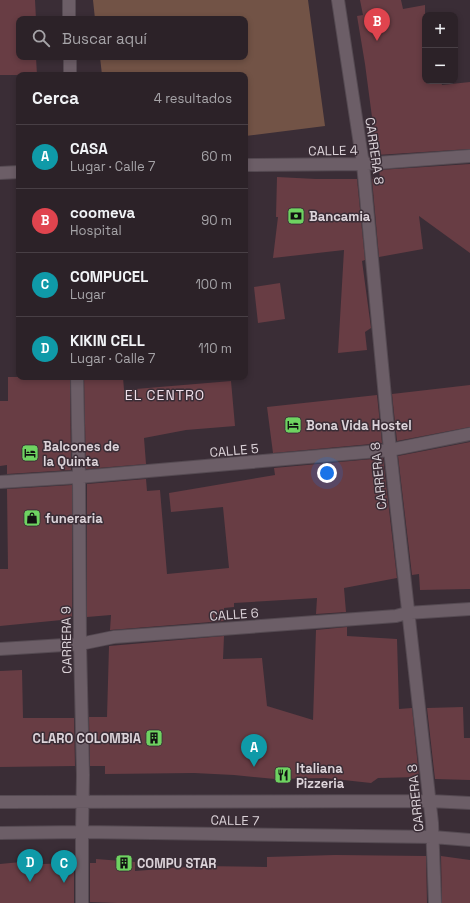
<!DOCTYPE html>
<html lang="es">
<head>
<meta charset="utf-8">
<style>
  :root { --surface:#2c2228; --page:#342a30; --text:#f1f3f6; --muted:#a6a4a8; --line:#483f45; --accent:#6ed361 }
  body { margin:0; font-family:"Space Grotesk",sans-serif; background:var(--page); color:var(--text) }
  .controls { position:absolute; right:12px; top:12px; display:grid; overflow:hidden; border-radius:8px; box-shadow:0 2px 6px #0003 }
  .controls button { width:36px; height:36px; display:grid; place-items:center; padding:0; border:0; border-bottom:1px solid var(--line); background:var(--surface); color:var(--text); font:20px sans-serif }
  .you { position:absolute; left:327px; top:473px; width:14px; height:14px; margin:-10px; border:3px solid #fff; border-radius:50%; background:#1a73e8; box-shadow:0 0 0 6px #1a73e833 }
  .badge { display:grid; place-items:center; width:26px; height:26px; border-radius:50%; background:var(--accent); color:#fff; font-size:13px; font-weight:700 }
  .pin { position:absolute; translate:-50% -33px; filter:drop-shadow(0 1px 2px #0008) }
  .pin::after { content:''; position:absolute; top:21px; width:14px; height:12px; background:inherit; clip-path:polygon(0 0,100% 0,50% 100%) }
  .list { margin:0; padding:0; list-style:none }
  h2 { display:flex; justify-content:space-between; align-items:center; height:52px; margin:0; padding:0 16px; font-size:17px }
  h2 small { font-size:13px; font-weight:400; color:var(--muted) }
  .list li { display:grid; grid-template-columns:26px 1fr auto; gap:12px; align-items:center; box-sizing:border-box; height:64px; padding:0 16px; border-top:1px solid var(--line) }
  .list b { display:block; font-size:15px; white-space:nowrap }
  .list p { margin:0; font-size:13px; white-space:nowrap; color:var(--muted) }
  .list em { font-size:13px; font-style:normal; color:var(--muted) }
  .icon { flex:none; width:22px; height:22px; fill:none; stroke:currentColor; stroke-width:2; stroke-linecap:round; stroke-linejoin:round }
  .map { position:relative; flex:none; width:470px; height:903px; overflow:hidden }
  .search { position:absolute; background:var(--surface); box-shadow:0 2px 6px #0003; left:16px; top:16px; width:232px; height:44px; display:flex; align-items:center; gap:10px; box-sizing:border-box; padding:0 14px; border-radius:8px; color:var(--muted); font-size:15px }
  .panel { position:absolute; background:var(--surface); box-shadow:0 2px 6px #0003; left:16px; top:72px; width:232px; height:308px; border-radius:8px }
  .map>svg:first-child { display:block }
</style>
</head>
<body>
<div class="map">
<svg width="470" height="903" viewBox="0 0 470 903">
  <rect width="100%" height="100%" fill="#3a2d36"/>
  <!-- green -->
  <path fill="#725346" d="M93,0H308L325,126L245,136V75H102L100,57H245V19H95Z"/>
  <!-- building -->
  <path fill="#683d44" d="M0,0H35L36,19H19V57H36L37,75H0Z
    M360,0H401L403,9L425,5V81H441L442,85L470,82V149L377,155L365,64L357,16L363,15Z
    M470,164V253L419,216L423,249L379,257L372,179H373V177H380L379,170Z
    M277,177L316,179H357L365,260L362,261L371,328L365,332L367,350L338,353L344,250L273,258L278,217H276Z
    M280,283L285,319L258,323L254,287Z
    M8,377H70L71,470L7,474V465L0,466V401H8Z
    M84,377H123L124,390L231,381L235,426L186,430L144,438L146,464L86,469Z
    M470,385V427L397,441L392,394Z
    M377,395L382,443L273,453L267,407Z
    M470,442V589L420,590L419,574L412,575L398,456Z
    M383,458L397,578L344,588L346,612L316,614L317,598L234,603V607L224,608V621L110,630L111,615L87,617V484L146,479L147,491L160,490L167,574L229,568L223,507L171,512L169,493L275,475L274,468Z
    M72,485V619L0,626V569H8L7,489Z
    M347,627V636L397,639L399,709L412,708L419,777L378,778L371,783L325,778L275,779L234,775L194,773L105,774V766H90L89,717H107L109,646L224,636L223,659L262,658L267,706L313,720L316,630Z
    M22,670L23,718H74L75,766L0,767V671Z
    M463,707L464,738H470V780L435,779L427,708Z
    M335,855L426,856L427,903H117L90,902V863H96V859L135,862V871L200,866L267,867V857Z
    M441,856L470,860V903H442Z
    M42,860V864L74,863V903H0V864Z"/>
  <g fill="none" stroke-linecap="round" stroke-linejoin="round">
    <!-- minor casing -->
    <g stroke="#554a52" stroke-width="14">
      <path id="minor" d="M69,0V19
        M338,0L363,164L390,450L432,823L435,903
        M70,57V75
        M245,165L363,164L470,156
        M0,173L19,172
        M77,377L79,477L80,644L83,775L82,832V903
        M0,482L79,477L390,450L470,434
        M0,649L80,644L114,637L396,616L407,613L470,609
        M0,802L430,801L470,803
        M0,833L82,832L433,837L470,840"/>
    </g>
    <!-- minor -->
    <use href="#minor" stroke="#6c5e67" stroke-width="12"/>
  </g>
  <!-- icons -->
  <defs>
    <g id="bank-square" transform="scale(0.9)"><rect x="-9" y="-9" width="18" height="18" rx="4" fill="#6ed361" stroke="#3a2d36"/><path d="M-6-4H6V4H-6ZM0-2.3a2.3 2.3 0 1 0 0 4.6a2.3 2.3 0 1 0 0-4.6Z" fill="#111"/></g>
    <g id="hotel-square" transform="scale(0.9)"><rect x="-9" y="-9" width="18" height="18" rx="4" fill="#6ed361" stroke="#3a2d36"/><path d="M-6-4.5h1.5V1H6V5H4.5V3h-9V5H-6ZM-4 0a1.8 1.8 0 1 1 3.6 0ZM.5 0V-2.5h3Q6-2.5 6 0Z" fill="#111"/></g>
    <g id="shop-square" transform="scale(0.9)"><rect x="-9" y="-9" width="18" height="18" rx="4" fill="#6ed361" stroke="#3a2d36"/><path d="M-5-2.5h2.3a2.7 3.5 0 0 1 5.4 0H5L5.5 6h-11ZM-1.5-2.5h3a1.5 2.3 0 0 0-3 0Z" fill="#111"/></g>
    <g id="building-square" transform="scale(0.9)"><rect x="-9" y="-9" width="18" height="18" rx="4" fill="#6ed361" stroke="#3a2d36"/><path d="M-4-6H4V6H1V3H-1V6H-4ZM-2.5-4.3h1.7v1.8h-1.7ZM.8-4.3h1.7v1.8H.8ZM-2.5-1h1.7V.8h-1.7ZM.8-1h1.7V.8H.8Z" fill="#111"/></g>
    <g id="restaurant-square" transform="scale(0.9)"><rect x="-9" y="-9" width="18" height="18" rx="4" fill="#6ed361" stroke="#3a2d36"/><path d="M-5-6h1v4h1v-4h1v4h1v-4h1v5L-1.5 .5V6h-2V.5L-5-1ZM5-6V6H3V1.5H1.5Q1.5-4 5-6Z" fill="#111"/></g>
  </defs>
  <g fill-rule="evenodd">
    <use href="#bank-square" x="296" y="216"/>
    <use href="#hotel-square" x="293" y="425"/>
    <use href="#hotel-square" x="30" y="453"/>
    <use href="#shop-square" x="32" y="518"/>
    <use href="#building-square" x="154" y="738"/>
    <use href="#restaurant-square" x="283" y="775"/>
    <use href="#building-square" x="124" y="863"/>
  </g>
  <g text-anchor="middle" stroke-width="3" stroke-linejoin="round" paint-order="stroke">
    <!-- street labels -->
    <g font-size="13" fill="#dcd3d9" stroke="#3a2d36">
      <text transform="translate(333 150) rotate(-1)" y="5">CALLE 4</text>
      <text transform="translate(375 151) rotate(82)" y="5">CARRERA 8</text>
      <text transform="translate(234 450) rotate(-5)" y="5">CALLE 5</text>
      <text transform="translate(378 476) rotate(-96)" y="5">CARRERA 8</text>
      <text transform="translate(234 614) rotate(-4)" y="5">CALLE 6</text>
      <text transform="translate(66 640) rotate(-91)" y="5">CARRERA 9</text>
      <text transform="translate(415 798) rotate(-96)" y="5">CARRERA 8</text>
      <text transform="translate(235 820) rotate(1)" y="5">CALLE 7</text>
    </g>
    <!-- poi labels -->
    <g font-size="13" font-weight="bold" fill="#dcd3d9" stroke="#3a2d36" text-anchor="start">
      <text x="309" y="221">Bancamia</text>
      <text x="306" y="430">Bona Vida Hostel</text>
      <text x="43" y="451">Balcones de<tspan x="43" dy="15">la Quinta</tspan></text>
      <text x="45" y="523">funeraria</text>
      <text x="141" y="743" text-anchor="end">CLARO COLOMBIA</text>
      <text x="296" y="773">Italiana<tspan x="296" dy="15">Pizzeria</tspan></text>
      <text x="137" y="868">COMPU STAR</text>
    </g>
    <!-- neighbourhood labels -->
    <g font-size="14" letter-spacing="1" fill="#efdee9" stroke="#3a2d36">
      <text x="165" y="400">EL CENTRO</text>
    </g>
  </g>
</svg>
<div class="controls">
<button>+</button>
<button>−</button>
</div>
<div class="you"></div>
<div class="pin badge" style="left:254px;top:767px;background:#0f9aa8">A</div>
<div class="pin badge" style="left:377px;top:41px;background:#e0444e">B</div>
<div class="pin badge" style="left:64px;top:883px;background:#0f9aa8">C</div>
<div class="pin badge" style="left:30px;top:882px;background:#0f9aa8">D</div>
<div class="search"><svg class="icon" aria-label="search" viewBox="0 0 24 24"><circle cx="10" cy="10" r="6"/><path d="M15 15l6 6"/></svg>Buscar aquí</div>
<section class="panel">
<h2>Cerca<small>4 resultados</small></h2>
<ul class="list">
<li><span class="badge" style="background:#0f9aa8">A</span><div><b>CASA</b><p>Lugar · Calle 7</p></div><em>60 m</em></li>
<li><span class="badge" style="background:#e0444e">B</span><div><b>coomeva</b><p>Hospital</p></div><em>90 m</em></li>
<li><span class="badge" style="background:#0f9aa8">C</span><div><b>COMPUCEL</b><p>Lugar</p></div><em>100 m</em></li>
<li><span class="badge" style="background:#0f9aa8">D</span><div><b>KIKIN CELL</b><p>Lugar · Calle 7</p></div><em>110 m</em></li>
</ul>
</section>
</div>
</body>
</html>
